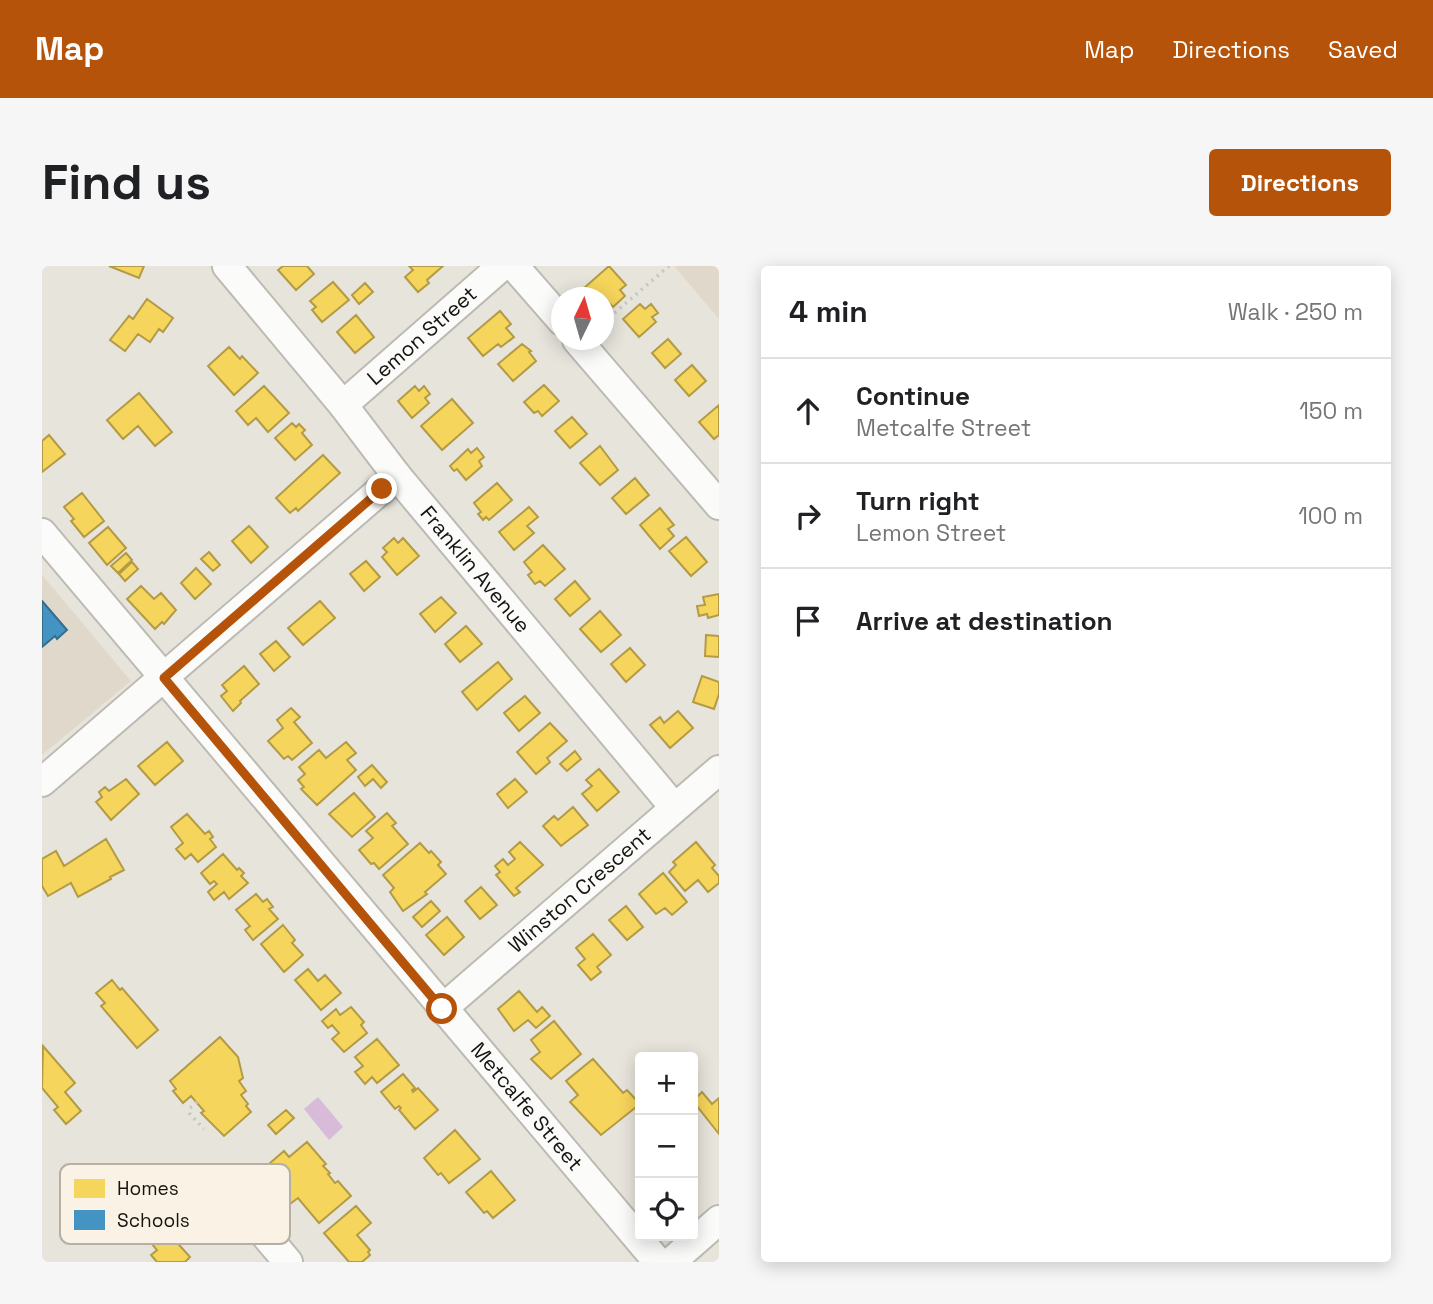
<!DOCTYPE html>
<html lang="en">
<head>
<meta charset="utf-8">
<style>
  :root { --surface:#fff; --page:#f6f6f6; --text:#202124; --muted:#757577; --line:#e0e0e0; --accent:#b45309 }
  body { margin:0; font-family:"Space Grotesk",sans-serif; background:var(--page); color:var(--text) }
  .controls { position:absolute; right:21px; bottom:21px; display:grid; overflow:hidden; border-radius:7px; box-shadow:0 4px 18px #0003 }
  .controls button { width:63px; height:63px; display:grid; place-items:center; padding:0; border:0; border-bottom:2px solid var(--line); background:var(--surface); color:var(--text); font:35px sans-serif }
  .compass { position:absolute; left:509px; top:21px; width:63px; height:63px; border-radius:50%; background:var(--surface); box-shadow:0 4px 18px #0003; rotate:5deg }
  .stop { position:absolute; width:21px; height:21px; margin:-16px; border:5px solid #b45309; border-radius:50%; background:#fff }
  .stop.end { background:#b45309; border-color:#fff; box-shadow:0 2px 7px #0008 }
  .list { margin:0; padding:0; list-style:none }
  h2 { display:flex; justify-content:space-between; align-items:center; height:91px; margin:0; padding:0 28px; font-size:30px }
  h2 small { font-size:23px; font-weight:400; color:var(--muted) }
  .list li { display:grid; grid-template-columns:46px 1fr auto; gap:21px; align-items:center; box-sizing:border-box; height:105px; padding:0 28px; border-top:2px solid var(--line) }
  .list b { display:block; font-size:26px; white-space:nowrap }
  .list p { margin:0; font-size:23px; white-space:nowrap; color:var(--muted) }
  .list em { font-size:23px; font-style:normal; color:var(--muted) }
  .icon { flex:none; width:38px; height:38px; fill:none; stroke:currentColor; stroke-width:2; stroke-linecap:round; stroke-linejoin:round }
  .map { position:relative; flex:none; width:677px; height:996px; overflow:hidden; border-radius:7px }
  header { display:flex; align-items:center; gap:42px; box-sizing:border-box; height:98px; padding:0 35px; background:var(--accent); color:#fff }
  header strong { font-size:33px }
  nav { display:flex; gap:38px; margin-inline-start:auto; font-size:24px }
  .intro { display:flex; align-items:center; justify-content:space-between; box-sizing:border-box; height:168px; padding:0 42px }
  h1 { margin:0; font-size:49px }
  .button { padding:18px 32px; border-radius:7px; background:var(--accent); color:#fff; font-size:24px; font-weight:700 }
  main { display:flex; gap:42px; padding:0 42px }
  aside { flex:1; background:var(--surface); border-radius:7px; box-shadow:0 4px 18px #0003 }
  .map>svg:first-child { display:block }
</style>
</head>
<body>
<header>
<strong>Map</strong>
<nav><a>Map</a><a>Directions</a><a>Saved</a></nav>
</header>
<div class="intro"><h1>Find us</h1><a class="button">Directions</a></div>
<main>
<div class="map">
<svg width="677" height="996" viewBox="0 0 677 996">
  <rect width="100%" height="100%" fill="#e7e4dc"/>
  <!-- built -->
  <path fill="#e0d8ca" d="M632,0H677V53Z
    M0,309L89,415L0,489Z"/>
  <!-- water -->
  <path fill="#d7bbd8" d="M276,831L301,861L287,874L262,843Z"/>
  <!-- homes -->
  <path fill="#f6d55c" stroke="#b39b45" stroke-width="2" d="M67,0H102L97,12Z
    M241,0H265L272,8L254,24L236,4Z
    M367,0H401L385,14L387,17L376,26L363,11L371,4Z
    M567,0L584,19L578,24L583,30L571,41L565,35L562,38V32H547L542,22Z
    M291,16L307,34L280,56L270,44L274,41L268,35Z
    M323,17L331,26L317,38L310,29Z
    M105,33L131,52L121,66L117,63L108,76L96,68L83,85L68,74L87,50L91,53Z
    M598,38L603,43L609,38L616,47L610,51L614,56L597,71L581,53Z
    M458,45L469,58L464,62L472,71L459,81L456,78L441,90L426,72Z
    M314,49L332,71L313,87L295,66Z
    M626,73L639,88L623,102L610,87Z
    M480,78L489,85L487,86L494,95L471,115L456,98Z
    M187,81L198,93L200,90L216,107L192,129L166,100Z
    M650,99L664,115L647,130L633,114Z
    M502,119L517,135L500,150L496,145L492,147L482,136Z
    M222,120L247,147L226,166L214,152L206,159L194,145Z
    M373,120L377,125L382,120L388,128L383,132L387,137L370,152L356,135Z
    M97,127L130,166L113,180L96,160L81,173L65,154Z
    M410,133L431,157L400,184L379,160Z
    M677,139V169L672,173L657,156Z
    M530,151L545,168L528,182L513,165Z
    M250,157L254,161L257,158L263,164L260,167L270,179L253,194L233,172Z
    M7,169L23,188L0,206V175Z
    M558,180L576,204L558,219L538,197Z
    M435,182L442,191L437,195L440,200L424,214L415,203L412,205L408,200L426,183L429,187Z
    M281,189L298,207L256,245L254,242L248,247L234,232Z
    M593,212L607,229L584,248L570,232Z
    M455,217L470,234L447,254L444,251L441,254L436,248L439,246L432,237Z
    M40,227L62,255L42,271L29,255L32,253L22,241Z
    M487,241L496,251L485,260L492,267L472,284L457,266Z
    M618,242L632,259L626,263L632,270L618,283L598,259Z
    M207,260L226,281L209,297L190,275Z
    M66,261L84,282L65,299L47,277Z
    M644,271L665,296L649,310L627,285Z
    M352,272L356,277L361,272L377,290L355,309L340,291L345,286L341,282Z
    M501,279L523,303L503,320L498,315L493,318L486,309L490,306L482,296Z
    M167,286L178,299L171,305L159,293Z
    M84,287L90,294L76,307L69,300Z
    M324,295L338,311L322,325L308,308Z
    M90,296L96,303L83,315L77,308Z
    M154,302L169,318L153,333L139,317Z
    M533,315L548,333L528,350L513,333Z
    M99,320L112,333L119,327L134,344L122,358L120,356L113,363L85,333Z
    M677,328V349L666,352L665,348L657,350L655,340L663,339L661,331Z
    M399,331L414,347L393,366L378,348Z
    M278,335L293,352L261,379L246,362Z
    M558,345L579,369L559,386L538,363Z
    M424,360L440,378L418,396L403,378Z
    M664,369L677,370V391L663,390Z
    M234,375L248,391L232,405L218,388Z
    M588,382L603,399L584,416L569,398Z
    M456,396L470,413L435,444L420,426Z
    M202,400L217,418L198,435L199,437L191,445L179,430L185,425L180,419Z
    M660,410L677,416V428L672,443L651,436Z
    M483,430L498,447L477,465L462,447Z
    M249,442L258,451L252,456L270,477L250,494L246,490L242,493L226,475L241,462L235,454Z
    M636,445L651,462L628,482L608,459L618,451L622,457Z
    M508,457L525,475L505,492L508,496L494,508L475,486Z
    M125,476L141,495L113,519L96,500Z
    M304,476L314,487L305,494L314,504L275,539L259,523L262,521L256,514L263,508L257,501L277,484L284,492Z
    M533,485L539,493L525,505L518,498Z
    M330,499L345,516L339,522L331,513L323,520L316,511Z
    M557,503L577,526L555,545L540,528L550,520L544,514Z
    M84,513L97,528L69,554L54,536L60,531L57,526L63,521L67,525Z
    M473,513L485,526L466,542L455,528Z
    M312,527L333,551L310,571L287,548Z
    M531,541L546,559L519,580L501,560L512,550L516,554Z
    M345,547L354,557L350,560L366,578L337,603L332,597L329,598L317,584L331,572L324,565Z
    M145,548L163,568L167,565L171,571L168,573L174,581L156,596L149,588L143,593L134,583L141,577L129,561Z
    M64,573L82,604L68,611L69,613L36,631L29,617L6,630L0,620V593L14,585L22,600Z
    M478,576L501,599L474,622L478,626L472,630L454,609L458,606L453,600L461,593L466,599L473,593L467,586Z
    M654,576L673,599L670,602L677,610V617L666,626L656,614L643,625L627,606L634,599L631,596Z
    M378,577L387,587L389,585L399,596L396,599L404,608L383,626L385,628L361,645L348,626L352,622L341,609Z
    M181,588L195,604L197,602L202,607L199,610L206,617L187,633L182,626L172,634L166,626L175,618L172,615L168,618L159,607Z
    M621,607L645,636L630,649L623,642L614,648L597,628Z
    M439,621L455,639L438,653L423,635Z
    M214,628L221,636L225,633L231,641L227,643L236,653L211,674L203,664L208,660L194,644Z
    M389,635L398,645L380,661L371,651Z
    M584,640L601,661L585,674L567,654Z
    M405,651L422,671L402,689L384,669Z
    M241,659L253,674L250,677L261,689L242,706L219,678Z
    M551,668L569,689L555,701L559,706L549,714L536,699L543,693L534,682Z
    M266,703L276,715L283,709L299,727L279,744L253,714Z
    M70,714L78,724L80,722L116,764L95,782L59,740L63,737L54,727Z
    M477,725L495,746L500,741L508,750L494,762L486,754L472,765L456,743Z
    M309,741L322,756L319,759L325,767L302,786L290,773L297,767L290,759L286,762L280,755L294,743L298,749Z
    M512,755L539,788L509,813L489,793L498,786L489,774Z
    M178,771L196,791L201,812L197,815L204,825L199,829L206,838L204,840L209,846L182,870L159,847L162,845L149,830L141,837L131,825L134,823L128,815Z
    M335,773L357,799L335,817L330,811L323,818L313,806L321,800L313,791Z
    M1,780L33,817L23,826L39,845L24,858L12,844L16,841L0,822Z
    M551,793L581,827L585,824L598,838L559,869L528,836L536,829L524,815Z
    M361,808L373,822L370,824L371,826L376,822L396,844L373,863L357,844L359,842L357,840L353,843L339,826Z
    M660,826L670,838L677,832V868L651,835Z
    M244,844L252,852L234,868L226,859Z
    M413,864L438,893L407,917L399,907L396,909L382,892Z
    M265,876L284,898L281,900L288,907L286,908L293,917L296,915L309,930L277,957L256,932L248,938L220,904L242,885L247,891Z
    M449,905L473,934L451,952L445,945L442,947L424,926Z
    M96,923L106,934L112,928L131,951L126,955L133,964L126,970L129,972L130,971L148,991L143,996H115L109,989L115,984L105,972L103,975L84,952L90,947L81,936Z
    M314,940L329,957L315,969L328,984L326,986L328,989L320,996H307L282,967Z"/>
  <!-- schools -->
  <path fill="#4393c3" stroke="#366d8d" stroke-width="2" d="M0,335L25,364L15,373L13,370L0,381Z"/>
  <g fill="none" stroke-linecap="round" stroke-linejoin="round">
    <!-- minor casing -->
    <g stroke="#bcbab3" stroke-width="32">
      <g id="minor">
        <path id="s1" d="M185,0L301,139L355,210L632,541"/>
        <path d="M472,0L520,55"/>
        <path d="M535,74L677,239"/>
        <path id="s2" d="M301,139L460,0"/>
        <path id="s3" d="M0,267L616,996"/>
        <path d="M0,516L355,210"/>
        <path id="s4" d="M400,743L677,504"/>
        <path d="M203,945L246,996"/>
        <path d="M629,996L677,954"/>
      </g>
    </g>
    <!-- path -->
    <path stroke="#c6c4c1" stroke-width="3.5" stroke-dasharray="2 5" stroke-linecap="butt" d="M562,56L627,0
      M155,836L148,842V848L162,863"/>
    <!-- minor -->
    <use href="#minor" stroke="#fbfbfa" stroke-width="28"/>
  </g>
  <g fill="none" stroke-linecap="round" stroke-linejoin="round">
    <!-- route -->
    <path stroke="#b45309" stroke-width="9" d="M340,223L122,412L400,743"/>
  </g>
  <g text-anchor="middle" stroke-width="7" stroke-linejoin="round" paint-order="stroke">
    <!-- street labels -->
    <g font-size="21" fill="#171410" stroke="#f9f2e5">
      <text dy="7" stroke="none"><textPath href="#s2" startOffset="105">Lemon Street</textPath></text>
      <text dy="7" stroke="none"><textPath href="#s1" startOffset="392">Franklin Avenue</textPath></text>
      <text dy="7" stroke="none"><textPath href="#s4" startOffset="182">Winston Crescent</textPath></text>
      <text dy="7" stroke="none"><textPath href="#s3" startOffset="751">Metcalfe Street</textPath></text>
    </g>
  </g>
  <!-- legend -->
  <rect x="18" y="898" width="230" height="80" rx="10" fill="#f9f2e5" stroke="#b5afa5" stroke-width="2"/>
  <rect x="32" y="913" width="31" height="19" fill="#f6d55c"/>
  <rect x="32" y="944" width="31" height="20" fill="#4393c3"/>
  <g font-size="19" fill="#171410">
    <text x="75" y="929">Homes</text>
    <text x="75" y="961">Schools</text>
  </g>
</svg>
<div class="controls">
<button>+</button>
<button>−</button>
<button><svg class="icon" aria-label="locate" viewBox="0 0 24 24"><circle cx="12" cy="12" r="6"/><path d="M12 2v4M12 18v4M2 12h4M18 12h4"/></svg></button>
</div>
<svg class="compass" viewBox="-18 -18 36 36"><path d="M0-13l5 13h-10z" fill="#e53935"/><path d="M0 13l5-13h-10z" fill="#757577"/></svg>
<div class="stop" style="left:400px;top:743px"></div>
<div class="stop end" style="left:340px;top:223px"></div>
</div>
<aside>
<h2>4 min<small>Walk · 250 m</small></h2>
<ul class="list">
<li><svg class="icon" aria-label="ahead" viewBox="0 0 24 24"><path d="M12 20V5M6 11l6-6 6 6"/></svg><div><b>Continue</b><p>Metcalfe Street</p></div><em>150 m</em></li>
<li><svg class="icon" aria-label="right" viewBox="0 0 24 24"><path d="M7 20v-9h11M14 6l5 5-5 5"/></svg><div><b>Turn right</b><p>Lemon Street</p></div><em>100 m</em></li>
<li><svg class="icon" aria-label="arrive" viewBox="0 0 24 24"><path d="M6 21V4h12l-3 4 3 4H6"/></svg><div><b>Arrive at destination</b></div></li>
</ul>
</aside>
</main>
</body>
</html>
